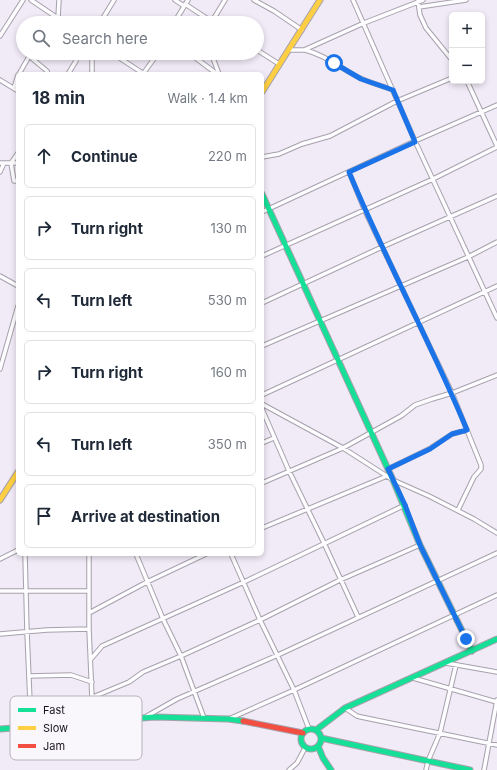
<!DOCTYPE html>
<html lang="en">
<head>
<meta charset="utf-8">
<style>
  :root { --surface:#fff; --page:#f6f6f7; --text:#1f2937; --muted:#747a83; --line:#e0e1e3 }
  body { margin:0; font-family:Inter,sans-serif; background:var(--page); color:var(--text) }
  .controls { position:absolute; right:12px; top:12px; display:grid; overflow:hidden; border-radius:6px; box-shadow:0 2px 6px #0003 }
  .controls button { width:36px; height:36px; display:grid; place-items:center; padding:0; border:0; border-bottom:1px solid var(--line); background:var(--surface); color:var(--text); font:20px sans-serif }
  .stop { position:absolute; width:12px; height:12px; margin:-9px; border:3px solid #1a73e8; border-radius:50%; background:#fff }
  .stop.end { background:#1a73e8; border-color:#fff; box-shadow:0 1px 4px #0008 }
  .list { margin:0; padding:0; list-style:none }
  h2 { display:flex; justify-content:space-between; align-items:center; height:52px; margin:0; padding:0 16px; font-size:17px }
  h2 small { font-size:13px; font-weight:400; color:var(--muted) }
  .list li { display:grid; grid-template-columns:26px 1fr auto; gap:12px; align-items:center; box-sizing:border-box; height:64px; margin:0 8px 8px; padding:0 8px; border:1px solid var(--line); border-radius:6px }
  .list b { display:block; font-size:15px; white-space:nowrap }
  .list em { font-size:13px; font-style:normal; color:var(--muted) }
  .icon { flex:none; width:22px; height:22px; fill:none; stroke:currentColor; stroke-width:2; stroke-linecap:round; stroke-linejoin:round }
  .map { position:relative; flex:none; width:497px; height:770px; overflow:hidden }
  .search { position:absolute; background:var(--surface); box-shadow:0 2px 6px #0003; left:16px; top:16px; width:248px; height:44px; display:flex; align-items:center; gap:10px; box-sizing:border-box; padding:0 14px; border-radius:22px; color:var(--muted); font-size:15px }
  .panel { position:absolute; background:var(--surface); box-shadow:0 2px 6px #0003; left:16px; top:72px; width:248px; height:484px; border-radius:6px }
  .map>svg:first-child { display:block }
</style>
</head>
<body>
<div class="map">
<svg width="497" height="770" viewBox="0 0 497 770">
  <rect width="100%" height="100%" fill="#f1eaf7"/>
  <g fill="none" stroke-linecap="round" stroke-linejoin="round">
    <!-- street casing -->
    <g stroke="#a7a1ac" stroke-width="5.5">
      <path id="street" d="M31,0L65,23
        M175,0L184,6
        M254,0L274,11L302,30
        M353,0L415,141L497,318
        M418,1L420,15L426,28L452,60
        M185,4L214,23
        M419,7L466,0
        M58,18L59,0
        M49,23L53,16
        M100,23L114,0
        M174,23L188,0
        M211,23L225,0
        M0,36L23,0
        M257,50L279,64
        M289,50H304L364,23L423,0
        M305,50C326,55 341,69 360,78C371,83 382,86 393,90
        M112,53L144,74
        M189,53L217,74
        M211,53L219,74
        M29,56L47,71L48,74
        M19,74L31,53
        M68,74L76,61V53
        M92,74V53
        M143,74L158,53
        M0,80L18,91
        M467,81L497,146
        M14,88L18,75
        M18,153L11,163L14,181H18
        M262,157L279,154L302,144L330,136L397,101L452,78
        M0,163H18
        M0,172L4,163
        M349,172L365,211L452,393L481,465V469L474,477L458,510
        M262,212L415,141L497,105
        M262,256L433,179L497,147
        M0,276L18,286
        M262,303L382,247L497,196
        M262,346L468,257L497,242
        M0,369L18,306
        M262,395L497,286
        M262,404L343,448L393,480L429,496L474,519L497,533
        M262,409L289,471L324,543L358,617
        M262,443L274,438
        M388,469L429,449L452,434L467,430
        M262,483L343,448L401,416L415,405L432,399L452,393L497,375
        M262,528L387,476
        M25,554L27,632L31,726
        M89,554V629L93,722
        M136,554L163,619L181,656L204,718
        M231,554L260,620L294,690L309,729
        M0,559L18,550
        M0,591H88
        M89,613L147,582L206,554
        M0,634L47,630L89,629
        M91,659L102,646L244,582L405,505
        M446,663L497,672
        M29,676L71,675L92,682
        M413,678L497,702
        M93,697L129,682L143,672L181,656L260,620L340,580L420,545
        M345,708L357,716L361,717L497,745
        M147,716L177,699L278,655L497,553
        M231,718L294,690L497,595
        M289,770L297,763L305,748
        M426,770L428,761L440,733L456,665
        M484,770L497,700"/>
    </g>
    <!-- fast casing -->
    <g stroke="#a7a1ac" stroke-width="7">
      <path id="fast" d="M262,194L393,480L420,545L472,651
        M301 739a10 10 0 1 1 20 0a10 10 0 1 1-20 0Z
        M0,729L155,717L228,719L243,721
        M316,730L345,708L497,639
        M321,738L470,770
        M318,746L323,758L331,770"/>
    </g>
    <!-- slow casing -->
    <g stroke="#a7a1ac" stroke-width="7">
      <path id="slow" d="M262,92L320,0
        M0,500L18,472"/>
    </g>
    <!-- jam casing -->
    <g stroke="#a7a1ac" stroke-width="7">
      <path id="jam" d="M243,721L303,733"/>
    </g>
    <!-- street -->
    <use href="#street" stroke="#fdfcfe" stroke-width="3.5"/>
    <!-- fast -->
    <use href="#fast" stroke="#16e098" stroke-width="5"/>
    <!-- slow -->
    <use href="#slow" stroke="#ffcf43" stroke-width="5"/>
    <!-- jam -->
    <use href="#jam" stroke="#f24e42" stroke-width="5"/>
  </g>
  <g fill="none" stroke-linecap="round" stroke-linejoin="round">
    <!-- route -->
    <path stroke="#1a73e8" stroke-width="5" d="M334,63L361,79L393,90L415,142L349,172C385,259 431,343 467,430L452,434L430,449L388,469L405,505L420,545L466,639"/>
  </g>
  <!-- legend -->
  <rect x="10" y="696" width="132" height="64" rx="6" fill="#f9f6fc" stroke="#b6b2ba" stroke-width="1"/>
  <rect x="18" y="708" width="18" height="4" fill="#16e098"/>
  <rect x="18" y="726" width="18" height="4" fill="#ffcf43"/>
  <rect x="18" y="744" width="18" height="4" fill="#f24e42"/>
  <g font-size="11" fill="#1a141f">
    <text x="43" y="714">Fast</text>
    <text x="43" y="732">Slow</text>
    <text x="43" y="750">Jam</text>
  </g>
</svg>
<div class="controls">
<button>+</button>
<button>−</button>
</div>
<div class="stop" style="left:334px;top:63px"></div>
<div class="stop end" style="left:466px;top:639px"></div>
<div class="search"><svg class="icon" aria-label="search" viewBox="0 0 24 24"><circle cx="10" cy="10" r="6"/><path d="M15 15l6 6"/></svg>Search here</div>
<section class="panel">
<h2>18 min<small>Walk · 1.4 km</small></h2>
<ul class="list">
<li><svg class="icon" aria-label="ahead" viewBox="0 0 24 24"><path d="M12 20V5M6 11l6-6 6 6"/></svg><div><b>Continue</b></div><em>220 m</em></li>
<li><svg class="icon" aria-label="right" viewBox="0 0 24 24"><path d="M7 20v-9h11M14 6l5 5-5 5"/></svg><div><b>Turn right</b></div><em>130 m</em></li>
<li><svg class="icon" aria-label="left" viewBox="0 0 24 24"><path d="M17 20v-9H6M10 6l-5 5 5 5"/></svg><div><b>Turn left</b></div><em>530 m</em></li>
<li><svg class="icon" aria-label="right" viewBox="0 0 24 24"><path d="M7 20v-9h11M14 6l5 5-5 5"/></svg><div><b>Turn right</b></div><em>160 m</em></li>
<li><svg class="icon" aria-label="left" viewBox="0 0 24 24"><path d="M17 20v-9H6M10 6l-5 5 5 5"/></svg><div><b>Turn left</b></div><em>350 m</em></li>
<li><svg class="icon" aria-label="arrive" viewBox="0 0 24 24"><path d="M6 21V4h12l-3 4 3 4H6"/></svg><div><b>Arrive at destination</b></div></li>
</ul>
</section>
</div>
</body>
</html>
